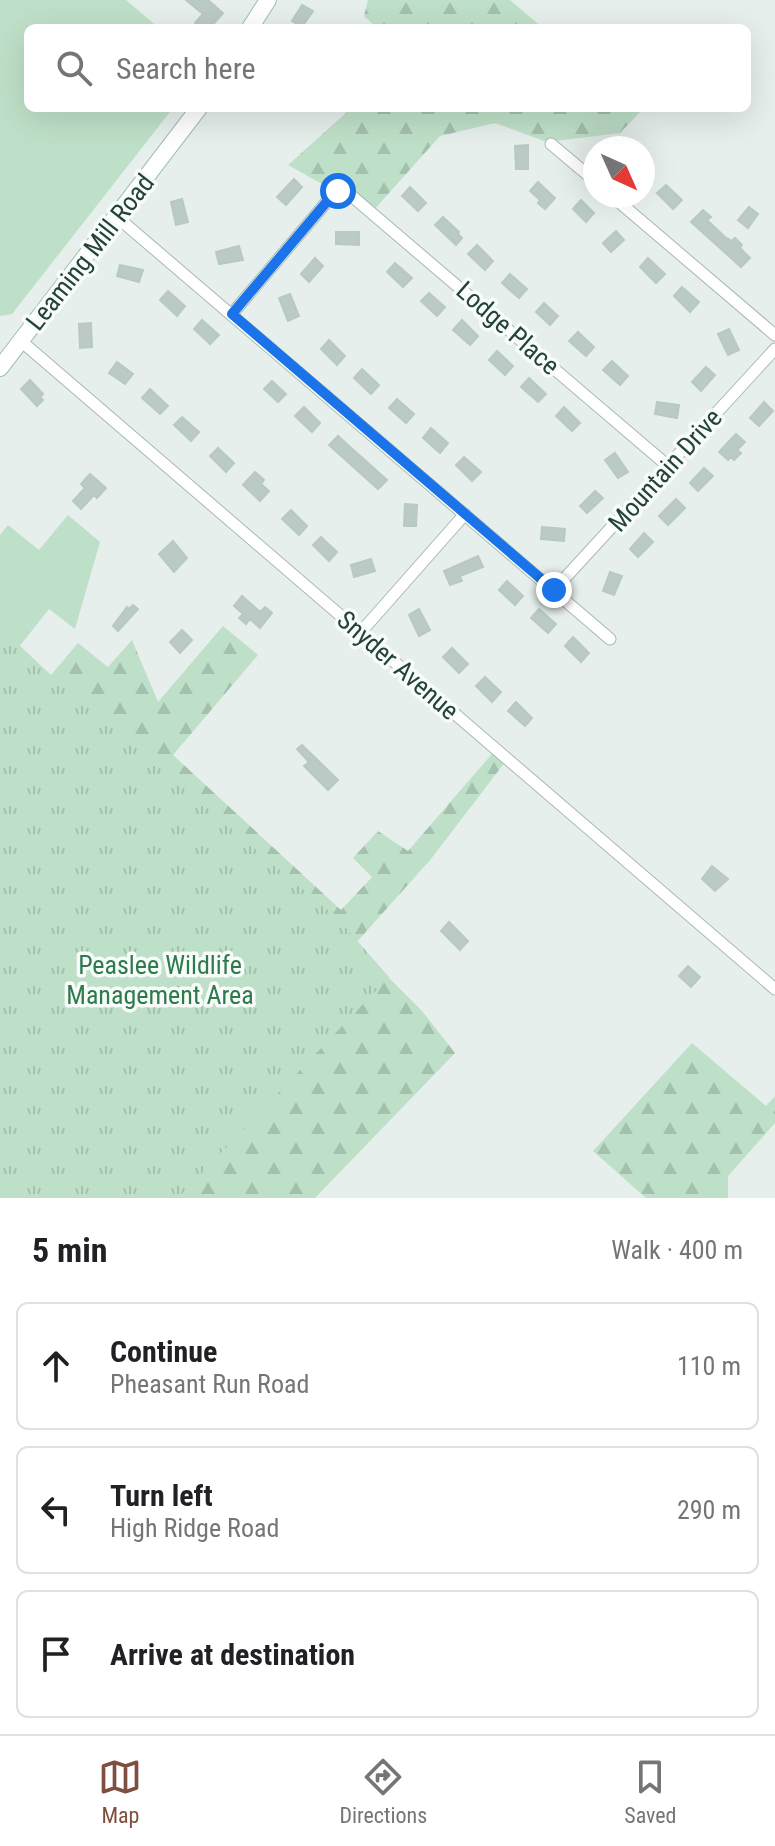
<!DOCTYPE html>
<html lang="en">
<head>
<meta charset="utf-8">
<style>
  :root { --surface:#fff; --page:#f6f6f6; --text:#202124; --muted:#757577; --line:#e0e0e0; --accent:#7f4e3f }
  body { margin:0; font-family:"Roboto Condensed",sans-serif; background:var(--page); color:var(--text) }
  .compass { position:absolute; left:583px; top:136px; width:72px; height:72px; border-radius:50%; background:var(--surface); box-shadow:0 8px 32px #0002; rotate:135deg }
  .stop { position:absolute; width:24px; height:24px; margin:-18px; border:6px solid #1a73e8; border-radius:50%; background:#fff }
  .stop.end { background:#1a73e8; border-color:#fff; box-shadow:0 2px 8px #0008 }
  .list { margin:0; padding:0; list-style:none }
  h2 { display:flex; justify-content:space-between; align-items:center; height:104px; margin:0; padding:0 32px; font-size:34px }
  h2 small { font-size:26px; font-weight:400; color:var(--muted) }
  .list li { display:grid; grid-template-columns:52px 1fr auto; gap:24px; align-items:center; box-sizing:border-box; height:128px; margin:0 16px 16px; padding:0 16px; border:2px solid var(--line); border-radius:12px }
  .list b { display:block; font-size:30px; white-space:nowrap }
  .list p { margin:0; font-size:26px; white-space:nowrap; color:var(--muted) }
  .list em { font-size:26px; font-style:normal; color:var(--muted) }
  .icon { flex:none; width:44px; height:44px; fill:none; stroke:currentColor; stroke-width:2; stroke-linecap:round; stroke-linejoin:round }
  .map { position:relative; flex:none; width:775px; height:1198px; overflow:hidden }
  .search { position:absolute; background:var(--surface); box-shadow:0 8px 32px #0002; left:24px; right:24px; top:24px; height:88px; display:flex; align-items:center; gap:20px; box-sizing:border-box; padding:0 28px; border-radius:12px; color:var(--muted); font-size:30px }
  .sheet { height:536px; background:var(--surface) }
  nav { display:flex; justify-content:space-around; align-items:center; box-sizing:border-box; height:112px; border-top:2px solid var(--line); background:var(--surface); font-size:22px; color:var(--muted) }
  nav a { display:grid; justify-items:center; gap:4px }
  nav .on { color:var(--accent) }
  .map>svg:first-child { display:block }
</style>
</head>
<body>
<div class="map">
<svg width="775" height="1198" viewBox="0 0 775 1198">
  <defs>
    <pattern id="forest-firs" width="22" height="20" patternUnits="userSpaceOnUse" patternTransform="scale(2)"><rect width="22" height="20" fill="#bfe0c8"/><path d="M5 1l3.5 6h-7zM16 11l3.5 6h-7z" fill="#a4c1ad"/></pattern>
    <pattern id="park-tufts" width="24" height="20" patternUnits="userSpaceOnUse" patternTransform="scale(2)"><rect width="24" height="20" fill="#bfe0c8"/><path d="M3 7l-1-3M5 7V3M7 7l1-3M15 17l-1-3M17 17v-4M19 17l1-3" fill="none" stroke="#a4c1ad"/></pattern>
  </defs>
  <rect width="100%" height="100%" fill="#e6efeb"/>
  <!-- grass -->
  <path fill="#bfe0c8" d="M0,0H126L159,28H28V108H173L12,314L0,316Z
    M68,515L100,542L75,629L49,609L19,647L2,630L0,631V535L8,525L39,550Z"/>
  <!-- forest -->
  <path fill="url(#forest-firs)" d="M368,0H510L543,28H377L364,16Z
    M343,108H640L642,110L620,133L547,142L495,123L440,136L372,212L288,165L347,112Z
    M223,626L258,655L173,755L341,910L372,877L353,858L378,831L408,851L497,748L509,757L431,859L355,944L422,1011L455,1053L315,1198H0V631L2,629L51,675L78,643L108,667L132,640L158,702Z
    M692,1043L766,1106L775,1096V1123L728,1176V1198H646L593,1151Z"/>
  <!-- park -->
  <path fill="url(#park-tufts)" d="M0,632L338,919L389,977L178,1198H0Z"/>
  <!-- building -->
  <path fill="#bbcac4" stroke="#b8c9c2" stroke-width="2" d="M186,0H208L223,13L210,28H201L195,23L203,14Z
    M302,5L313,11L302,27L292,21Z
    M528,145V169H516L515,146Z
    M294,179L302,187L286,205L277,197Z
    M538,182L555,198L545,209L538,203L540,200L530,191Z
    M666,185L682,200L673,209L657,193Z
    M410,187L426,203L418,211L402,196Z
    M182,199L188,222L176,225L171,202Z
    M581,200L594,213L586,222L573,209Z
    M749,207L758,214L748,228L738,220Z
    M703,210L711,217L707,220L725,237L732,241L735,238L742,245L740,248L750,258L741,267L691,222Z
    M443,217L459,232L458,234L462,238L456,245L435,225Z
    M616,231L624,240L611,252L603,243Z
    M336,232H359V245L336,244Z
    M477,245L493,261L485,270L468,254Z
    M239,246L243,260L219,264L216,252Z
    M315,258L323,266L309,282L301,274Z
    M648,258L665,274L656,283L640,267Z
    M395,263L412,278L403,287L387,272Z
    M120,265L143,270L139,282L117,276Z
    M510,274L527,289L519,298L502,283Z
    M682,287L699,302L690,312L674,296Z
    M168,291L185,306L177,316L160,300Z
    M429,293L445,307L437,316L421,301Z
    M290,294L299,316L288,321L279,298Z
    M544,303L558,316L550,325L536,312Z
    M202,320L219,335L210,344L194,329Z
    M462,320L478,336L470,345L453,330Z
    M91,323L92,347L80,348L79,324Z
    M729,329L739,350L728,355L718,334Z
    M578,332L594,347L586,356L569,341Z
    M329,340L345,356L337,365L321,349Z
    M497,351L513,366L505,375L489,360Z
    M612,361L628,376L620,385L603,370Z
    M117,362L133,374L125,384L109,373Z
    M706,367L715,375L701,391L692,382Z
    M362,369L379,385L371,394L354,378Z
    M529,378L546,394L538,402L521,387Z
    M30,380L43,394L40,397L43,400L37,406L21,389Z
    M272,381L286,394L278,402L264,389Z
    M150,389L168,406L160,414L142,398Z
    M397,399L414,414L406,423L389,408Z
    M657,402L679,405L677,418L655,414Z
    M764,402L773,411L759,426L750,418Z
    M304,407L320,423L312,432L295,416Z
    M564,407L580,423L572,431L556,416Z
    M182,417L199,432L191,441L174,425Z
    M431,428L448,443L440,453L423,438Z
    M736,434L745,442L737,450L741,453L734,460L731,457L728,460L719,452Z
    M338,436L387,480L378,489L329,445Z
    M218,448L234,463L226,472L210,456Z
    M615,453L628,472L618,478L605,460Z
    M464,457L481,472L472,481L456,465Z
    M704,468L713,476L698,491L690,483Z
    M255,472L264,480L261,484L269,491L260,501L243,485Z
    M90,474L106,488L97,498L94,495L81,509L73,501L85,488L81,484Z
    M595,491L603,498L587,513L580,506Z
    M676,499L685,508L668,525L659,516Z
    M405,504L417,505L416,526H404Z
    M291,510L307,526L299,535L282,519Z
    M542,527L565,529L564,541L541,539Z
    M644,533L653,542L638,557L630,549Z
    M321,537L337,552L329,561L313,545Z
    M173,541L187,558L174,572L159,554Z
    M478,556L483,567L460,576L462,581L450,585L444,571Z
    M371,559L375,571L354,577L351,565Z
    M610,572L622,576L614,595L603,591Z
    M507,581L523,596L515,605L499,590Z
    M242,596L260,612L265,607L272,613L260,628L250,619L246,624L239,618L243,614L234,606Z
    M133,605L138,609L118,631L113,626L127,607L129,609Z
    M419,609L430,630L419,636L409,615Z
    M539,609L556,624L548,633L531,618Z
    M182,630L192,640L180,653L170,642Z
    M573,637L589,653L581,662L565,646Z
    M452,648L468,664L459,673L443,657Z
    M485,677L501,692L492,702L476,686Z
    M516,702L532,718L525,726L508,711Z
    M302,745L338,780L328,790L304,766L309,762L297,749Z
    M712,866L728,879L715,891L702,879Z
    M449,922L468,941L460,950L441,931Z
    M688,966L700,977L691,987L679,976Z"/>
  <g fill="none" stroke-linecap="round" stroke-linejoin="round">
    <!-- street casing -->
    <g stroke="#a8b8b2" stroke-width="13">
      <path id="street" d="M551,144L595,181
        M612,196L775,335
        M117,217L610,639
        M232,314L330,198L338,191L347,192L668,466
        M21,341L775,989
        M554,590L775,349
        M360,633L465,514"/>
    </g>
    <!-- secondary casing -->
    <g stroke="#a4bbb3" stroke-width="18">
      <path id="secondary" d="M250,28L268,0
        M0,368L199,108"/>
    </g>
    <!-- street -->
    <use href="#street" stroke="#fff" stroke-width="11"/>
    <!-- secondary -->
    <use href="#secondary" stroke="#fff" stroke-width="16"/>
  </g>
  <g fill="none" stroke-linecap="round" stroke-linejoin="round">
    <!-- route -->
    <path stroke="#1a73e8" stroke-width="10" d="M338,191L330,198L232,314L554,590"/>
  </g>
  <g text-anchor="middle" stroke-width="7" stroke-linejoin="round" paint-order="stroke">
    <!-- street labels -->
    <g font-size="26" fill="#24423a" stroke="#f7fbf9">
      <text transform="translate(90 252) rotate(-52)" y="9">Leaming Mill Road</text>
      <text transform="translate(508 328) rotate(41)" y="9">Lodge Place</text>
      <text transform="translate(665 470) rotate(-48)" y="9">Mountain Drive</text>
      <text transform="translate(398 665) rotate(41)" y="9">Snyder Avenue</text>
    </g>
    <!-- park labels -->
    <g font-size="26" fill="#2d7a4b" stroke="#f7fbf9">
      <text x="160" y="974">Peaslee Wildlife<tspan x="160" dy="30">Management Area</tspan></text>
    </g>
  </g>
</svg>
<svg class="compass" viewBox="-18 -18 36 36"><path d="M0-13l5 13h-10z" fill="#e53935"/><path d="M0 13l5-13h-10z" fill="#757577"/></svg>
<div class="stop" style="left:338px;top:191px"></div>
<div class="stop end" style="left:554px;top:590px"></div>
<div class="search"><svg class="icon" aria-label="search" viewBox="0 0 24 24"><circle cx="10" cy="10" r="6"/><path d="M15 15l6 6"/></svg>Search here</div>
</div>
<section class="sheet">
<h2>5 min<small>Walk · 400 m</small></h2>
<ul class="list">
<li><svg class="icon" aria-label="ahead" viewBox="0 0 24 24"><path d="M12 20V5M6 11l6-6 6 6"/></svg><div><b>Continue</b><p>Pheasant Run Road</p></div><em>110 m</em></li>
<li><svg class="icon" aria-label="left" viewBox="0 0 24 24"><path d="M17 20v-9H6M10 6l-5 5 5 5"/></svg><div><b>Turn left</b><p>High Ridge Road</p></div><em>290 m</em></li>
<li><svg class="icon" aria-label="arrive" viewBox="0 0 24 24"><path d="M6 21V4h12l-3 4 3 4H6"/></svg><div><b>Arrive at destination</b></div></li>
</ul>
</section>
<nav>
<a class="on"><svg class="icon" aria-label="map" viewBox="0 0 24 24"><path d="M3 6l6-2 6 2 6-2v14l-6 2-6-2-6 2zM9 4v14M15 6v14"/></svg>Map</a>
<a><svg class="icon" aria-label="directions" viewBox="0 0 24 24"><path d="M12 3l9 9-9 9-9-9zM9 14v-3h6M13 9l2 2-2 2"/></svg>Directions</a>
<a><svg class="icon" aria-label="saved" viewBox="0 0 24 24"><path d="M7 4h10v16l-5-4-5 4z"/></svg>Saved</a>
</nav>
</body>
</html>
